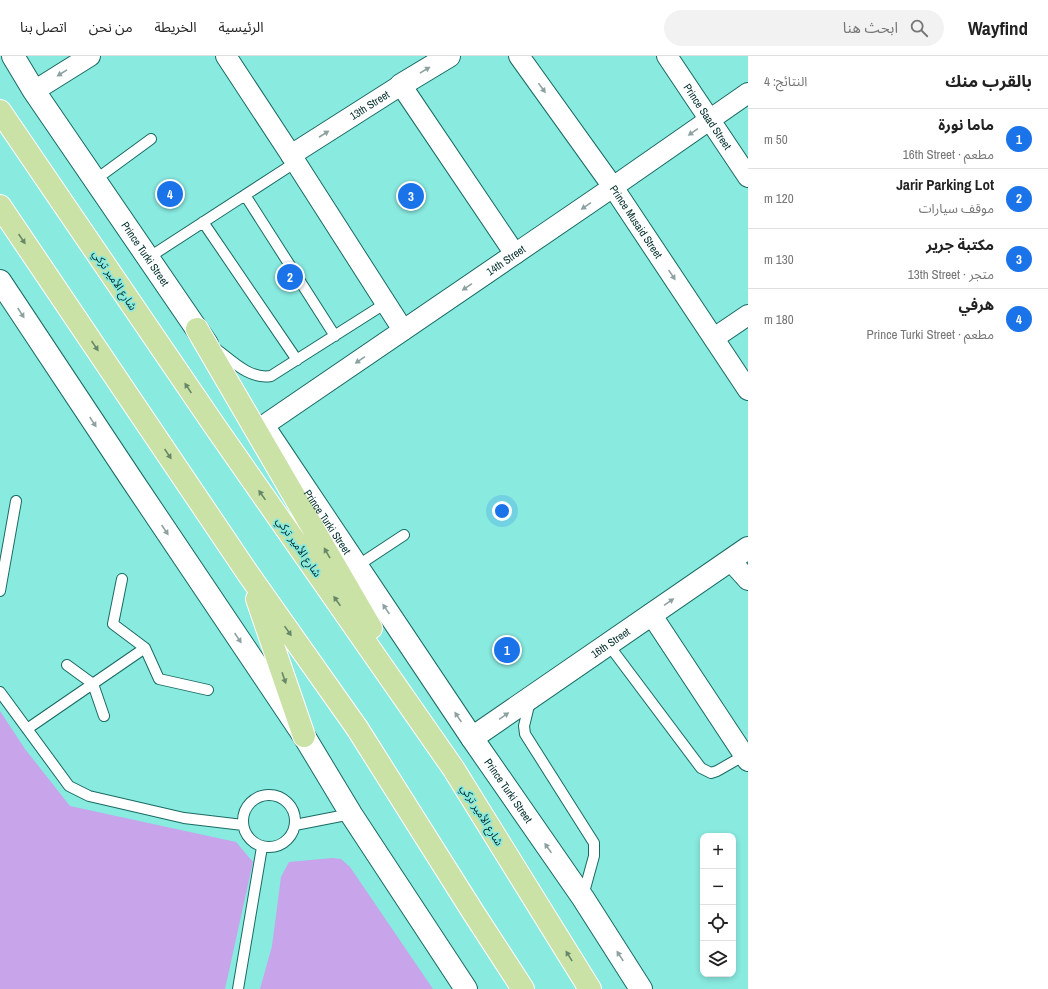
<!DOCTYPE html>
<html lang="ar">
<head>
<meta charset="utf-8">
<style>
  :root { --surface:#fff; --page:#f2f2f2; --text:#222; --muted:#767676; --line:#e0e0e0; --accent:#1a73e8 }
  body { margin:0; font-family:"Archivo Narrow","Noto Sans Arabic",sans-serif; background:var(--page); color:var(--text); direction:rtl }
  .controls { position:absolute; right:12px; bottom:12px; display:grid; overflow:hidden; border-radius:8px; box-shadow:0 2px 6px #0003 }
  .controls button { width:36px; height:36px; display:grid; place-items:center; padding:0; border:0; border-bottom:1px solid var(--line); background:var(--surface); color:var(--text); font:20px sans-serif }
  .you { position:absolute; left:502px; top:455px; width:14px; height:14px; margin:-10px; border:3px solid #fff; border-radius:50%; background:#1a73e8; box-shadow:0 0 0 6px #1a73e833 }
  .badge { display:grid; place-items:center; width:26px; height:26px; border-radius:50%; background:var(--accent); color:#fff; font-size:13px; font-weight:700 }
  .pin { position:absolute; translate:-50% -50%; border:2px solid #fff; box-shadow:0 1px 4px #0006 }
  .list { margin:0; padding:0; list-style:none }
  h2 { display:flex; justify-content:space-between; align-items:center; height:52px; margin:0; padding:0 16px; font-size:17px }
  h2 small { font-size:13px; font-weight:400; color:var(--muted) }
  .list li { display:grid; grid-template-columns:26px 1fr auto; gap:12px; align-items:center; box-sizing:border-box; height:60px; padding:0 16px; border-top:1px solid var(--line) }
  .list b { display:block; font-size:15px; white-space:nowrap }
  .list p { margin:0; font-size:13px; white-space:nowrap; color:var(--muted) }
  .list em { font-size:13px; font-style:normal; color:var(--muted) }
  .icon { flex:none; width:22px; height:22px; fill:none; stroke:currentColor; stroke-width:2; stroke-linecap:round; stroke-linejoin:round }
  .map { position:relative; flex:none; width:748px; height:933px; overflow:hidden; direction:ltr }
  header { display:flex; align-items:center; gap:24px; box-sizing:border-box; height:56px; padding:0 20px; background:var(--surface); border-bottom:1px solid var(--line) }
  header strong { font-size:19px }
  nav { display:flex; gap:22px; margin-inline-start:auto; font-size:14px }
  .search { width:280px; height:36px; background:var(--page); display:flex; align-items:center; gap:10px; box-sizing:border-box; padding:0 14px; border-radius:22px; color:var(--muted); font-size:15px }
  main { display:flex }
  aside { flex:1; background:var(--surface) }
  .map>svg:first-child { display:block }
</style>
</head>
<body>
<header>
<strong>Wayfind</strong>
<div class="search"><svg class="icon" aria-label="search" viewBox="0 0 24 24"><circle cx="10" cy="10" r="6"/><path d="M15 15l6 6"/></svg>ابحث هنا</div>
<nav><a>الرئيسية</a><a>الخريطة</a><a>من نحن</a><a>اتصل بنا</a></nav>
</header>
<main>
<aside>
<h2>بالقرب منك<small>النتائج: 4</small></h2>
<ul class="list">
<li><span class="badge">1</span><div><b>ماما نورة</b><p>مطعم · 16th Street</p></div><em>50 m</em></li>
<li><span class="badge">2</span><div><b>Jarir Parking Lot</b><p>موقف سيارات</p></div><em>120 m</em></li>
<li><span class="badge">3</span><div><b>مكتبة جرير</b><p>متجر · 13th Street</p></div><em>130 m</em></li>
<li><span class="badge">4</span><div><b>هرفي</b><p>مطعم · Prince Turki Street</p></div><em>180 m</em></li>
</ul>
</aside>
<div class="map">
<svg width="748" height="933" viewBox="0 0 748 933">
  <rect width="100%" height="100%" fill="#89eae0"/>
  <!-- green -->
  <path fill="#c8a4ea" d="M0,655L25,693L70,750L236,786L253,806L225,933H0Z
    M332,802L341,803L350,811L433,933H260L272,890L281,821L289,806Z"/>
  <g fill="none" stroke-linecap="round" stroke-linejoin="round">
    <!-- service casing -->
    <g stroke="#196a63" stroke-width="12">
      <path id="service" d="M95,124L151,83
        M245,139L335,280
        M203,166L297,304
        M148,202L296,106
        M215,292C231,304 250,324 271,320L386,247
        M357,510L404,479
        M122,523L113,568L145,592L159,623L208,634
        M0,535L16,445
        M608,588L701,712L711,717L717,715L745,699
        M67,609L93,628L104,660
        M0,636L69,730L89,740L184,762L243,769
        M530,645L524,670L525,678L594,787V800L583,840
        M27,673L145,592
        M243 765a26 26 0 1 1 52 0a26 26 0 1 1-52 0Z
        M295,769L351,758
        M238,933L262,791"/>
    </g>
    <!-- minor casing -->
    <g stroke="#196a63" stroke-width="22">
      <g id="minor">
        <path d="M226,0L291,99L403,274"/>
        <path id="s1" d="M519,0L613,131L748,334"/>
        <path id="s2" d="M667,0L748,121"/>
        <path d="M34,35L90,0"/>
        <path id="s3" d="M291,99L401,29L515,198"/>
        <path d="M714,282L748,259"/>
        <path id="s4" d="M263,370L613,131L748,37"/>
        <path d="M730,504L748,524"/>
        <path d="M651,558L748,705"/>
      </g>
    </g>
    <!-- tertiary casing -->
    <g stroke="#196a63" stroke-width="24">
      <g id="tertiary">
        <path id="s5" d="M13,0L34,35L207,288"/>
        <path d="M401,29L449,0"/>
        <path d="M0,225L130,421L304,680L351,758L466,933"/>
        <path id="s6" d="M268,377L472,682L583,842L641,933"/>
        <path id="s7" d="M472,682L748,492"/>
      </g>
    </g>
    <!-- primary casing -->
    <g stroke="#fff" stroke-width="24">
      <path id="primary" d="M0,55L214,369L453,712L590,933
        M0,150L249,519L357,672L473,856L523,933
        M197,273L371,572
        M257,543L304,680"/>
    </g>
    <!-- service -->
    <use href="#service" stroke="#fff" stroke-width="10"/>
    <!-- minor -->
    <use href="#minor" stroke="#fff" stroke-width="20"/>
    <!-- tertiary -->
    <use href="#tertiary" stroke="#fff" stroke-width="22"/>
    <!-- primary -->
    <use href="#primary" stroke="#cae2a6" stroke-width="22"/>
  </g>
  <!-- one-way arrows -->
  <defs><path id="oneway-solid" d="M-6-.8H1V-3.2L6.5 0L1 3.2V.8H-6Z"/></defs>
  <g fill="#8da1a0">
    <use href="#oneway-solid" transform="translate(425 14) rotate(-31)"/>
    <use href="#oneway-solid" transform="translate(62 17) rotate(148)"/>
    <use href="#oneway-solid" transform="translate(542 32) rotate(54)"/>
    <use href="#oneway-solid" transform="translate(693 76) rotate(145)"/>
    <use href="#oneway-solid" transform="translate(324 78) rotate(-33)"/>
    <use href="#oneway-solid" transform="translate(586 150) rotate(146)"/>
    <use href="#oneway-solid" transform="translate(672 219) rotate(56)"/>
    <use href="#oneway-solid" transform="translate(467 231) rotate(146)"/>
    <use href="#oneway-solid" transform="translate(21 257) rotate(57)"/>
    <use href="#oneway-solid" transform="translate(360 304) rotate(146)"/>
    <use href="#oneway-solid" transform="translate(93 366) rotate(57)"/>
    <use href="#oneway-solid" transform="translate(165 474) rotate(56)"/>
    <use href="#oneway-solid" transform="translate(669 546) rotate(-34)"/>
    <use href="#oneway-solid" transform="translate(386 553) rotate(-124)"/>
    <use href="#oneway-solid" transform="translate(238 582) rotate(56)"/>
    <use href="#oneway-solid" transform="translate(504 660) rotate(-35)"/>
    <use href="#oneway-solid" transform="translate(458 661) rotate(-124)"/>
    <use href="#oneway-solid" transform="translate(548 792) rotate(-125)"/>
    <use href="#oneway-solid" transform="translate(620 900) rotate(-123)"/>
  </g>
  <g fill="#668868">
    <use href="#oneway-solid" transform="translate(22 183) rotate(56)"/>
    <use href="#oneway-solid" transform="translate(95 290) rotate(56)"/>
    <use href="#oneway-solid" transform="translate(188 332) rotate(-124)"/>
    <use href="#oneway-solid" transform="translate(168 398) rotate(56)"/>
    <use href="#oneway-solid" transform="translate(262 439) rotate(-125)"/>
    <use href="#oneway-solid" transform="translate(327 497) rotate(-120)"/>
    <use href="#oneway-solid" transform="translate(337 545) rotate(-125)"/>
    <use href="#oneway-solid" transform="translate(288 575) rotate(55)"/>
    <use href="#oneway-solid" transform="translate(284 622) rotate(71)"/>
    <use href="#oneway-solid" transform="translate(569 900) rotate(-122)"/>
  </g>
  <g text-anchor="middle" stroke-width="3.5" stroke-linejoin="round" paint-order="stroke">
    <!-- street labels -->
    <g font-size="11" fill="#012e2b" stroke="#89eae0">
      <text dy="4" stroke="none"><textPath href="#s3" startOffset="93">13th Street</textPath></text>
      <text dy="4" stroke="none"><textPath href="#s2" startOffset="73">Prince Saad Street</textPath></text>
      <text dy="4" stroke="none"><textPath href="#s1" startOffset="203">Prince Musaid Street</textPath></text>
      <text dy="4" stroke="none"><textPath href="#s5" startOffset="238">Prince Turki Street</textPath></text>
      <text dy="4" stroke="none"><textPath href="#s4" startOffset="294">14th Street</textPath></text>
      <text transform="translate(115 224) rotate(56)" y="4">شارع الأمير تركي</text>
      <text dy="4" stroke="none"><textPath href="#s6" startOffset="107">Prince Turki Street</textPath></text>
      <text transform="translate(299 491) rotate(55)" y="4">شارع الأمير تركي</text>
      <text dy="4" stroke="none"><textPath href="#s7" startOffset="168">16th Street</textPath></text>
      <text dy="4" stroke="none"><textPath href="#s6" startOffset="431">Prince Turki Street</textPath></text>
      <text transform="translate(482 759) rotate(58)" y="4">شارع الأمير تركي</text>
    </g>
  </g>
</svg>
<div class="controls">
<button>+</button>
<button>−</button>
<button><svg class="icon" aria-label="locate" viewBox="0 0 24 24"><circle cx="12" cy="12" r="6"/><path d="M12 2v4M12 18v4M2 12h4M18 12h4"/></svg></button>
<button><svg class="icon" aria-label="layers" viewBox="0 0 24 24"><path d="M12 4l9 5-9 5-9-5zM3 14l9 5 9-5"/></svg></button>
</div>
<div class="you"></div>
<div class="pin badge" style="left:507px;top:594px">1</div>
<div class="pin badge" style="left:290px;top:221px">2</div>
<div class="pin badge" style="left:411px;top:140px">3</div>
<div class="pin badge" style="left:170px;top:138px">4</div>
</div>
</main>
</body>
</html>
